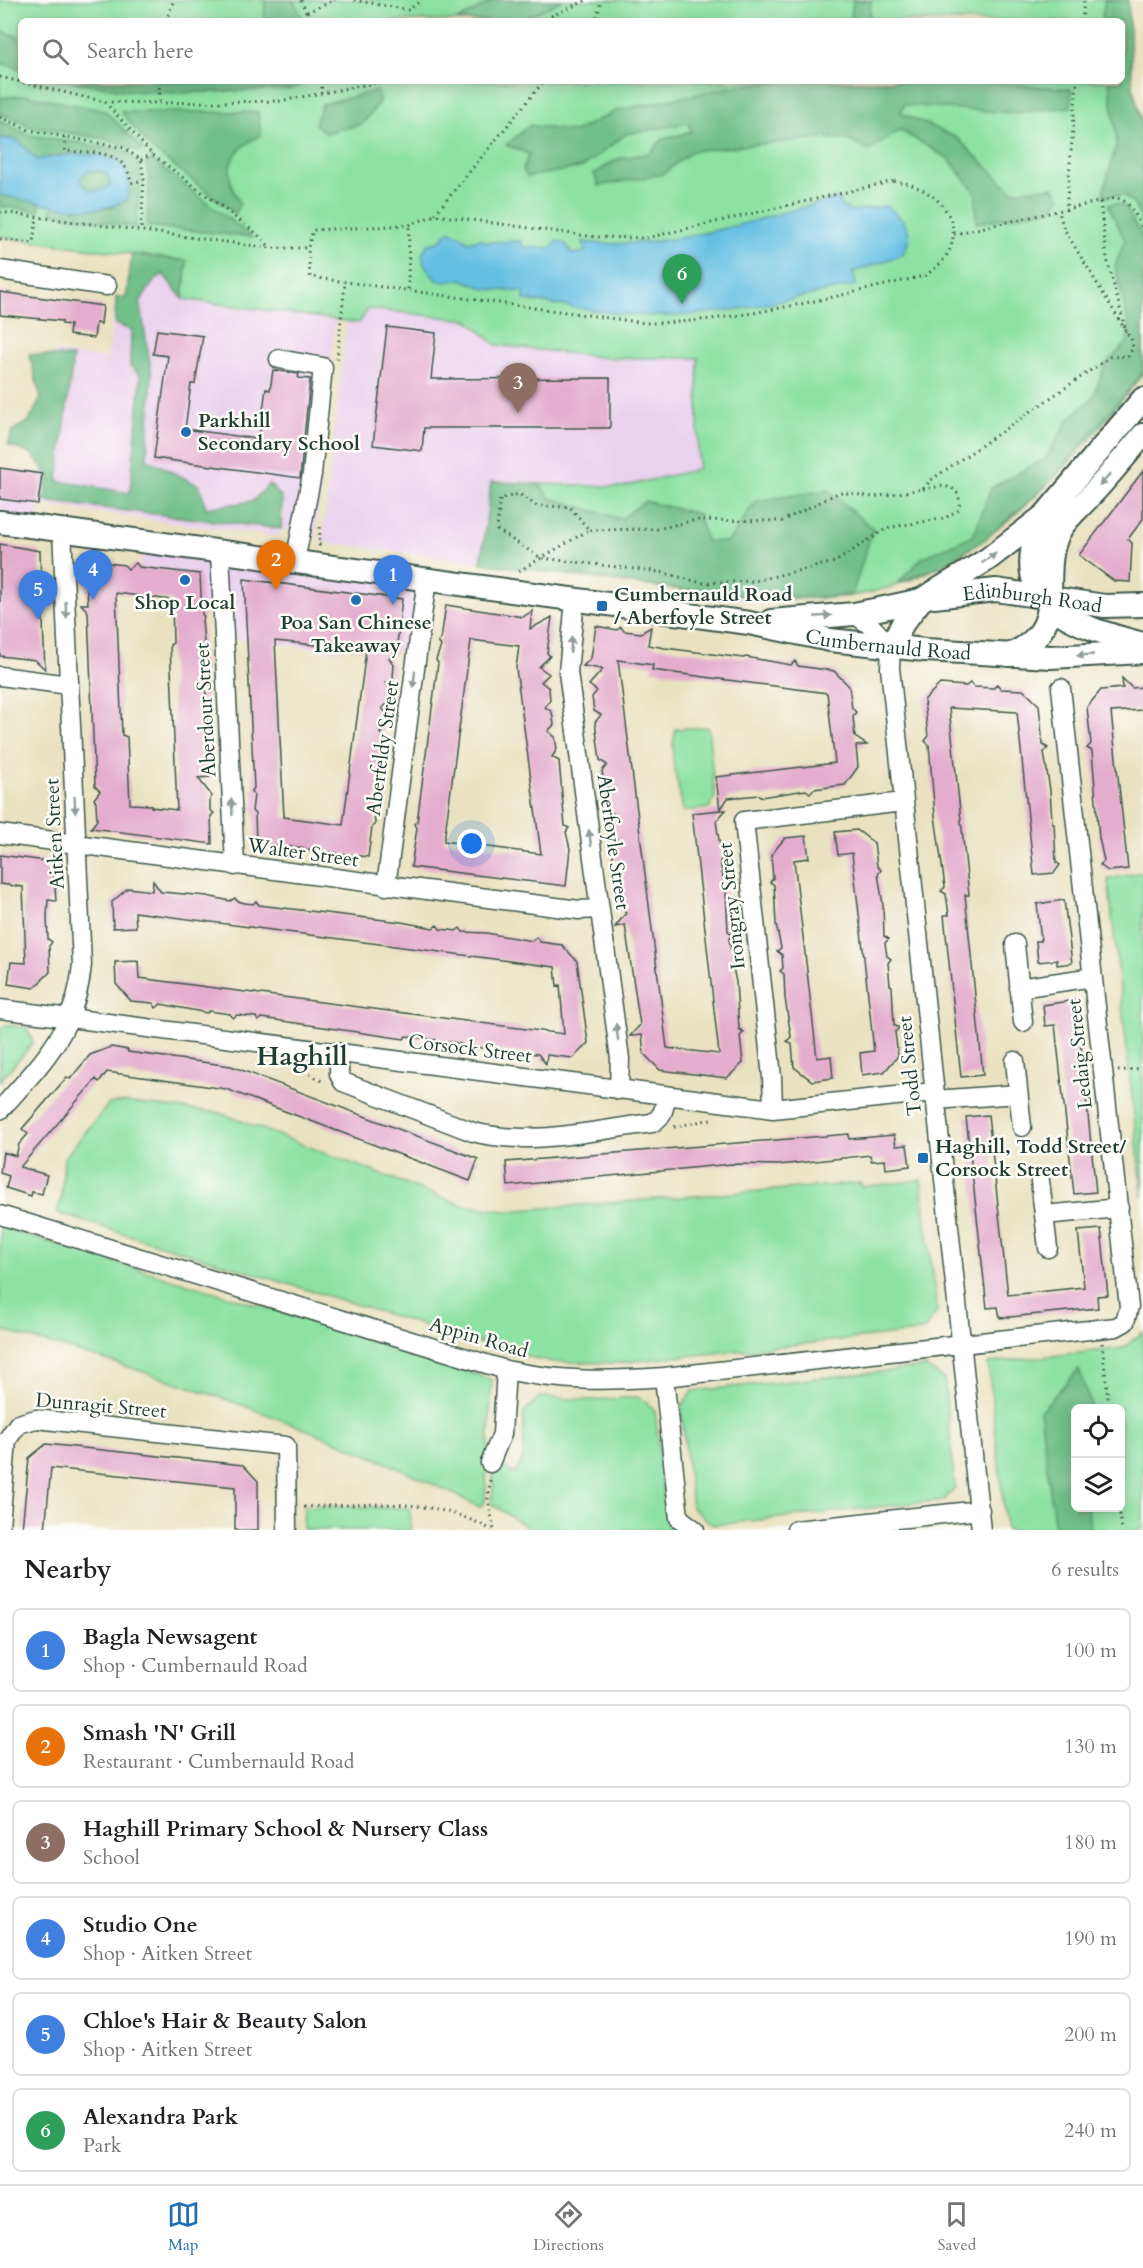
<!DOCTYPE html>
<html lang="en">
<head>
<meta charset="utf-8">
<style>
  :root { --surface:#fff; --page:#f6f6f6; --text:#202124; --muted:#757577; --line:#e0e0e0; --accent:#1f6fb2 }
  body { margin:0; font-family:Cardo,serif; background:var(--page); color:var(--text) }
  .controls { position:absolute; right:18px; bottom:18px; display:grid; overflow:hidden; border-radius:9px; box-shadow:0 3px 15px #0003 }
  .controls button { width:54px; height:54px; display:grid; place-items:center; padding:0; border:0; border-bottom:2px solid var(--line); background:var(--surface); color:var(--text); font:30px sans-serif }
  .you { position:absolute; left:472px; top:844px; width:21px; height:21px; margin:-15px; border:4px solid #fff; border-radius:50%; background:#1a73e8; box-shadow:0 0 0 9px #1a73e833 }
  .badge { display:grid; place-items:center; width:39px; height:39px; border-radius:50%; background:var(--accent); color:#fff; font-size:20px; font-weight:700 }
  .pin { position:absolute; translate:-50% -50px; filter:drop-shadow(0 2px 3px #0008) }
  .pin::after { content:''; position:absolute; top:32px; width:21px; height:18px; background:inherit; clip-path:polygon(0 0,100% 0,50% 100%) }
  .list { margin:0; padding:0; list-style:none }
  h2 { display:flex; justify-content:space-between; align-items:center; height:78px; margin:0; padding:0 24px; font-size:26px }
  h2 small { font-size:20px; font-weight:400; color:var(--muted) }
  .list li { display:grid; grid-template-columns:39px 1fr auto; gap:18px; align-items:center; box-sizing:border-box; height:84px; margin:0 12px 12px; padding:0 12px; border:2px solid var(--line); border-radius:9px }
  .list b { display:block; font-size:22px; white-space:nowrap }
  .list p { margin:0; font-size:20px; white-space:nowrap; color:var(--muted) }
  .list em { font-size:20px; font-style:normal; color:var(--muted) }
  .icon { flex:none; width:33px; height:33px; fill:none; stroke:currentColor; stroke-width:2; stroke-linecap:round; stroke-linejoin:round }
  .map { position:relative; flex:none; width:1143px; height:1530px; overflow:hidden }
  .search { position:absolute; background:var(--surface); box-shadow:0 3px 15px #0003; left:18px; right:18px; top:18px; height:66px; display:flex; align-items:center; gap:15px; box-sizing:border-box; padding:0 21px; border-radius:9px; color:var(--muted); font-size:22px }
  .sheet { height:654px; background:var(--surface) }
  nav { display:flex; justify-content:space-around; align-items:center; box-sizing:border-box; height:84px; border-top:2px solid var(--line); background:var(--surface); font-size:16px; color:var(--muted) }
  nav a { display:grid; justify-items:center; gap:3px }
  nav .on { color:var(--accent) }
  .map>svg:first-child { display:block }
</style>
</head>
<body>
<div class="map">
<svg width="1143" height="1530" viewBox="0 0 1143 1530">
  <rect width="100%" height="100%" fill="#fdfcf7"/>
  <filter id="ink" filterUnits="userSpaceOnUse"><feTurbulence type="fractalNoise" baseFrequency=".0167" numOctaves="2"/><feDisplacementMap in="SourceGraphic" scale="12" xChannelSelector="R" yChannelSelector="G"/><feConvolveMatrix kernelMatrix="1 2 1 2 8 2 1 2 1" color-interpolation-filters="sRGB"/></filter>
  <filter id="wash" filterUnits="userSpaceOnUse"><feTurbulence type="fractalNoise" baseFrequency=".008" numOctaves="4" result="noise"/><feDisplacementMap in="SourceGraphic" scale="24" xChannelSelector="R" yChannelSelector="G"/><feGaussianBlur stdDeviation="1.35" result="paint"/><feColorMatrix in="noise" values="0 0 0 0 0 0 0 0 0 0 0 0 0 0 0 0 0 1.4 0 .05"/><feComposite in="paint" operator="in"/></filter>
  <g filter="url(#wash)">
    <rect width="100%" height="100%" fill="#e9e2c1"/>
    <!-- built -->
    <path fill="#ead1ed" d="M132,254L187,261L183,299L335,318L315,541L307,540L305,533L281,529L280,537L41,505L37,529L0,524V484L40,488L55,352L107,359L116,297L126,298Z
      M367,309L469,320L496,345L609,358H699L698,469L622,487L491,482L481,563L322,542L347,321L359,322Z
      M140,541L429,580L416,651L382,648L347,607L341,651L230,639L227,608L187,605L141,582Z"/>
    <!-- green -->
    <path fill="#8ce1a3" stroke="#568f6c" stroke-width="1.5" fill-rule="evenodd" d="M0,0H1128L1132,82L1143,131V373C1073,467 973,579 851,596C785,604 717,594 652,586C595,578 538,570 481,563L491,482L622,487L698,469V358H609L496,345L468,320L368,309L359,323L183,299L186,261L0,237ZM21,21H1122V81H21Z
      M708,727L715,797L709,808L683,811C679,782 667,758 676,729Z
      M1143,872V1197L1108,879Z
      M6,1025L27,1028L33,1043L0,1081V1030Z
      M124,1102L220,1113L462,1205L506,1211L861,1183L862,1187L921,1180L937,1312L924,1330L909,1333L617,1363L552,1362L517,1354L57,1213L61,1200L64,1158L109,1104Z
      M0,1227L406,1350L492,1380L485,1501L480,1507C328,1430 165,1374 0,1330Z
      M1143,1332V1530H1006L988,1363L1123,1348ZM1076,1408H1120V1508H1076Z
      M926,1367L944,1379L955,1487L944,1500L713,1525L692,1508L681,1406L693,1391Z
      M540,1397L591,1400L640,1397L655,1410L665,1510L668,1525L674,1530H531L492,1504L494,1462L515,1474L523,1458L524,1412Z
      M304,1506L410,1508L411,1530H303Z"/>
    <!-- forest -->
    <path fill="#71bf89" stroke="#487e5e" stroke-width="1.5" d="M265,0H293L304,21H264Z
      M494,0H563L519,21H456Z
      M853,0H871L870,21H851Z
      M1105,0H1128L1132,82L1143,131V222L1133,203L1123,195L1105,197L1103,194L1117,141L1109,81H1122V21H1101Z
      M0,30L21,38V69L0,63Z
      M68,81H306L293,89L178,93L131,91Z
      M782,81H967L1071,89V107L1012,113L904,105L901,113L957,138L1012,191L1053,187L1061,197L1052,209L976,223V193L949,159L900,130L869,151L846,139L822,138L692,151L663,174L599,186L594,174L617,159L650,153L663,139L691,132L689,123L626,134L583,167L527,177L523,169L529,154L506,145L530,125L574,132L618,110L737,86Z
      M377,91L380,101L363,124L326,133L315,124L322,104Z
      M27,95L105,111L143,149L140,152L106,139L32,127L0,113V98Z
      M121,112H258L261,135C228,151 221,172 240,203L235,213L152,149Z
      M0,121L29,135L122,150L138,161L141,183L135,227L51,213L53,204L82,208H113L127,170L62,155L37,160L17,140L0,138Z
      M152,160L252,237L147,226L149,180L146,163Z
      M88,171H101L108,175L110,185C98,194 86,192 79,178Z
      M0,195L40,202L39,211L0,206Z
      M1115,203L1126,207L1143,239V373L1051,481L986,539L945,564L898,583L922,558L974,535L991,488L1046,458L1070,418L1093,398L1105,365L1127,343L1129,325L1115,266L1125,240L1108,205Z
      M132,254L187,261L183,299L163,274L154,281L140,302L152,376L147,459L200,486L206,508L253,501L269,484L282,498L281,529L44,501L48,475L32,454L8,445L12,431L29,421L41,398L29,354L73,357L58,481L130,493L141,376L130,366L131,330L115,324L116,297L126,298Z
      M491,482L539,484L550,498L621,519L645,501L698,514L706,541L728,542L756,501L828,490L873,529L852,595C728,603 604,579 481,563Z
      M1079,1369L1092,1408H1076V1508H1087L1091,1530H1055L1040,1411Z"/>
    <!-- water -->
    <path fill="#65bfe3" stroke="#427e8c" stroke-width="1.5" fill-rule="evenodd" d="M0,138L17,140L37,160C58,155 116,146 127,172C131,181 129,191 127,200C91,220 39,202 0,195ZM88,171H101L108,175L110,185C98,194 86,193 80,178Z
      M839,198L841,206L850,211L887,206C906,222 917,231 902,255L853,272L856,285C794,298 729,315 666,316C619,317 571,306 524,300V292L486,289L461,279L445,282L435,279L424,264L422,255L428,244L439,242L449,231L461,236L468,242L481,239L486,242L521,241L524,247L551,248L557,241L566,244L572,254L585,252L583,242C668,252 757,218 839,198Z"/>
    <g id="blocks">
      <!-- building -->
      <path fill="#e4adce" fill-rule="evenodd" d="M0,292L103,306L101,324L96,323L94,338L69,335L70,325L62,324V321L0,315Z
        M387,327L436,333L431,379L610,378V428H424L422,451L373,445Z
        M157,330L203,336L195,384H191L185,429L259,439L266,389L270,390L273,370L299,374L298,378L310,379L300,478L154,458L168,356L153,354Z
        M0,468L42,474L38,504L0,499Z
        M1143,471V519L1128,539L1132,543L1130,582L1114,581L1079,555Z
        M0,544L40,551L41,590H47L42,598L45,669L35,660L0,656Z
        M85,560L124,565L128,569L136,563L139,567L200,574L202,614L204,617L202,620L204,644L200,650L204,655L210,777L198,778L212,796L210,799V810L214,813L211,816L212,844L91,828L97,820L96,802L94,799L100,791L95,786L88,612L81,604H88ZM116,593L172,600L173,643L170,645L177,810L151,807V805L130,804L127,737L122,735Z
        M244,579L402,599L396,654L389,658L394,665L393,678L386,683L391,690L389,703L382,708L388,715L386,727L380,733L385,739L375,803L378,807L374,810L375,824L372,827L368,857L345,854L340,856L337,853L284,846L280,848L277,845L256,842L255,814L252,811L254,795L251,792L254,788ZM275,641L366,650L343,825L284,817Z
        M446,605L523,617L532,611L530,629L552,617L547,653L550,656L539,667L549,674L541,682L549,688L550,700L545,707L552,712L554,725L548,731L555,737L557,749L552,757L559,761L565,826L569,828L566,832L570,849L566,886L411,867L417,828L415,824L417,822L438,663L436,660L441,646L438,642L441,639ZM471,640L519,646L516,668L541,854L444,841Z
        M596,626L617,630L621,627L624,631L641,633L651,627L648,645L665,648L743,658L746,657L791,665L795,661L798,666L834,671L849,686L852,708L856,712L853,716L855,737L867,745L856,746L858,767L845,785L814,789L810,793L806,790L761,797L759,795L728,798L720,810H726L716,821L722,859L720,861L726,893L728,931L732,935L729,938L731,951L735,954L731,958L736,982L739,1029L744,1032L740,1036L743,1063L727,1078L660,1070L644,1054L642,1035L630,1036L640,1025L625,925L615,927L626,913L620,908L618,894L623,888L617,883L615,870L620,863L613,858L612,844L617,839L610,834L608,820L614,814L607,809L605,796L610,789L604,785L602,771L607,765L600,760L595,722L601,715L594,711L592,697L597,691L589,685L603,669L583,666L591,658ZM618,660L653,665L652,670L827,693L835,763L716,777L720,810L692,813L719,1054L667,1048Z
        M1122,678L1132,688L1143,687V710L1111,712L1128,869L1108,871L1100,865L1104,861L1099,838L1092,751L1087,748L1091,744L1087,707L1101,690L1123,688Z
        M970,683L974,687L994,688L997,684L1001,689L1023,690L1039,705L1043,745L1048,748L1044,752L1050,790L1052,822L1054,824L1056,862L1060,865L1054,873L1034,875L1017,712L949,708L969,895H965L983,1075L961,1077L944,915H949L946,894L941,891L945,887L935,816L929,745L925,741L928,737L924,700L940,684L966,686Z
        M857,830L874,843L877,866L881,870L878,874L883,905L884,936L889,939L885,943L887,956L891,959L888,963L890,985L892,986L894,1025L899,1028L895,1032L898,1056L884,1072L862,1075L860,1053L874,1051L863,949L852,853L838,855L835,832Z
        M806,836L809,858L794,860L806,962L817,1058L831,1056L833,1078L812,1081L794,1067L792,1044L787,1041L791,1037L785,998L784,974L780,971L783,968L782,955L777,951L781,948L776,924L774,885L770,882L773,878L771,855L785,838Z
        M0,855L54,862L55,883L58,886L55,889L56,901L48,900L47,917L48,939L52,942L49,946L50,972L34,988L8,984L11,962L26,963L23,887L0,884Z
        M153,881L161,892L207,896L230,901L235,898L237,901L245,903L253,904L256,901L259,905L401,922L433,928L437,925L440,929L450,930L456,931L460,928L463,932L486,933L532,941L536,937L540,942L562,945L577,961L588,1043L573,1058L547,1055L546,1064L538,1054L491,1050L468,1045L464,1048L461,1044L451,1042H443L439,1045L436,1040L406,1036L404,1039L262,1018L258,1021L256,1017L237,1015L233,1018L230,1014L209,1011L207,1013L161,1004L156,1008L153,1003L131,1001L116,984L115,962L138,961L139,978L564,1034L560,985L557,986L555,967L135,912L136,927L113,928L112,902L128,888L152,891Z
        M1064,900L1072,963L1057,965V960L1038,962L1036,941H1041L1037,904Z
        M1076,1000L1096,1192L1074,1194L1055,1025L1045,1026L1043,1005Z
        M111,1047L128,1050V1052L231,1066L478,1159L470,1181L226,1089L107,1072L99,1082L96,1079L20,1167L47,1175L42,1194L32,1192L31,1196L6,1188L9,1176L0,1173L3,1152L16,1156L19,1144L28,1134L22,1129L67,1077L70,1079L90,1055Z
        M988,1115L1008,1295L1084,1287L1078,1231L1101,1229L1108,1295L1097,1296L1098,1308L1000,1318L998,1307L987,1308L966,1117Z
        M849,1134V1139L894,1135L896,1146L907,1145L910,1166L886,1169L885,1160L871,1161L870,1155L779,1165L732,1164L508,1186L506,1162Z
        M46,1444L243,1465L258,1481V1530H235V1487L51,1468L45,1530H22L29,1458Z"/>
    </g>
  </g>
  <g filter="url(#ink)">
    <use href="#blocks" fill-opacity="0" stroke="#3d5649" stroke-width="1.5"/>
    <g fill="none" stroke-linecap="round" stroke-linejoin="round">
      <!-- minor casing -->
      <g stroke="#3d5649" stroke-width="21">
        <path id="minor" d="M0,270L107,286
          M279,359L323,367L312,474L295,562
          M220,552L235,866
          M575,600L568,672L620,1059L619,1090
          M854,614L870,625L891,647L890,668L981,1530
          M0,676L69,685
          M0,834L579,910L600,909
          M386,886L427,579
          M1015,944L1023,1022
          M1019,988L1093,977
          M0,1009L773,1109L934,1092
          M339,1053V1074L343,1082L473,1132C530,1147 594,1130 652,1123C664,1116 664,1109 666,1096
          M1015,1061L1022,1127
          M935,1100L1018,1094
          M773,1109L772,1077L744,821L903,802
          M0,1110C42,1063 76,1031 82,965L62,530
          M1040,1181L1048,1248
          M0,1215L506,1370C563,1382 606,1381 664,1377L1116,1327L1125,1322L1129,1307L1061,688
          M1044,1215L1119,1208
          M664,1377L679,1518L695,1530
          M490,1463L502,1434L506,1370
          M0,1526L7,1440L18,1424L36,1419L286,1446L287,1530
          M796,1530L980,1510"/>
      </g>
      <!-- major casing -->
      <g stroke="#3d5649" stroke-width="26">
        <g id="major">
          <path d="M1044,516C1001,604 1074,626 1143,644"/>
          <path id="s1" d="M0,522L749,623L830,640L925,650L1051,657L1143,652"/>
          <path id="s2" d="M934,597L996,590L1105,606L1143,605"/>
          <path d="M771,621L854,614L884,608L921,600L961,576L988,559L1045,515L1143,399"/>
          <path d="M891,647L903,623L921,600"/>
          <path d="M1009,655C1074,628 1036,578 1059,532C1066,518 1082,506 1092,494C1110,475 1126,455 1143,435"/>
        </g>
      </g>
      <!-- path -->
      <path stroke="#3d5649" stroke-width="3" stroke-dasharray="1.5 4.5" stroke-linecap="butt" d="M301,0L310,21
        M354,0L409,10L421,0
        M307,12L335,0
        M166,21L174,0
        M540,21L587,0
        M592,21L598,15L601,0
        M1082,21L1084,0
        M0,77L105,102L160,103L280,101L386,81
        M159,81L160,103
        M321,81L322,93
        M105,102L152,154L256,233L271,248
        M0,117L29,130L124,148L141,160L144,180L141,231
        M65,137V151C93,153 126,149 131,183L144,180
        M141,160L152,154
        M894,181C949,188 979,243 924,276C836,296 736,323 645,323L310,277L308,248L313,230L409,225L435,215L595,237L646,238Z
        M1100,202L1107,259L1126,332
        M1066,211L1077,81
        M0,212L271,248H308
        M435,214L544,81
        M954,234L1116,198C1131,200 1137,219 1143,230
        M0,239L33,243L37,217
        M408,289L409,225
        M337,359L345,283
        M923,489L943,486L952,488L958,494L960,502L958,510L945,518L887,528L835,562L754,581L702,583L660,572L541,558L497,530L500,499L519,494L537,506L570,507L589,530L657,529L696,520L782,521L840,492L874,497L923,489L931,480L1110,357L1128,356L1133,348L1132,341L1064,229L1059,212
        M320,527L319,545H321
        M519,571L589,530
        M294,1065L325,1083
        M1118,1071L1143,1068
        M674,1127L711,1119
        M1102,1343L1109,1408
        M490,1480L488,1499L494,1530
        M304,1507C374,1505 428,1495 492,1530
        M1119,1508L1122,1530"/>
      <!-- minor -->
      <use href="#minor" stroke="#fff" stroke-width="18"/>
      <!-- major -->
      <use href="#major" stroke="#fff" stroke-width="22"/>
    </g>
    <!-- one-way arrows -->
    <defs><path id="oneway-solid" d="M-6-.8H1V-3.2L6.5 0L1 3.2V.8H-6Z" transform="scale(1.5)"/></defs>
    <g fill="#8f9e9a">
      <use href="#oneway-solid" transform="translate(1105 480) rotate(131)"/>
      <use href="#oneway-solid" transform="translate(989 558) rotate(-35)"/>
      <use href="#oneway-solid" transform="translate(66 610) rotate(87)"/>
      <use href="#oneway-solid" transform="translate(823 616) rotate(-5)"/>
      <use href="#oneway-solid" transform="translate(571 645) rotate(-84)"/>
      <use href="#oneway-solid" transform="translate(1085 655) rotate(177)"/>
      <use href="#oneway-solid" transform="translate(414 679) rotate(98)"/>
      <use href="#oneway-solid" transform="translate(75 805) rotate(87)"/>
      <use href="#oneway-solid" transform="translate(232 807) rotate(-93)"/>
      <use href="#oneway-solid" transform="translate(590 838) rotate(-98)"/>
      <use href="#oneway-solid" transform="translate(617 1032) rotate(-98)"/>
    </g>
  </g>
  <!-- markers -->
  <g fill="#1f6fb2" stroke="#fdfcf7" stroke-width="2">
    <circle cx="186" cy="432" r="6"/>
    <circle cx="185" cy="580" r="6"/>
    <circle cx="356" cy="600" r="6"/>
    <rect x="596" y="600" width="12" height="12" rx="3"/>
    <rect x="917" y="1152" width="12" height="12" rx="3"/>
  </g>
  <g text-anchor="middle" stroke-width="5" stroke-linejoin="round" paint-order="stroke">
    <!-- poi labels -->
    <g font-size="20" font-weight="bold" fill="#1f3d34" stroke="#fdfcf7" text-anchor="start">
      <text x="198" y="427">Parkhill<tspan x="198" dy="23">Secondary School</tspan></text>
      <text x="614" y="601">Cumbernauld Road<tspan x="614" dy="23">/ Aberfoyle Street</tspan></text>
      <text x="185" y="609" text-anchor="middle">Shop Local</text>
      <text x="356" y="629" text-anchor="middle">Poa San Chinese<tspan x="356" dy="23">Takeaway</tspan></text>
      <text x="935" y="1153">Haghill, Todd Street/<tspan x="935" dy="23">Corsock Street</tspan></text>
    </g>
    <!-- street labels -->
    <g font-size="20" fill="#1f3d34" stroke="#fdfcf7">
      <text dy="7" stroke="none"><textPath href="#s2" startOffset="99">Edinburgh Road</textPath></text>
      <text dy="7" stroke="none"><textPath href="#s1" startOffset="897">Cumbernauld Road</textPath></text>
      <text transform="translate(205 710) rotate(-93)" y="7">Aberdour Street</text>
      <text transform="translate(382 748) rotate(-82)" y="7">Aberfeldy Street</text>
      <text transform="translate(54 834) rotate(-93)" y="7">Aitken Street</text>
      <text transform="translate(614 842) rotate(82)" y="7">Aberfoyle Street</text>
      <text transform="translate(303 852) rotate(8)" y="7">Walter Street</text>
      <text transform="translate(731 906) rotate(-96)" y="7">Irongray Street</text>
      <text transform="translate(470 1048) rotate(7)" y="7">Corsock Street</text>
      <text transform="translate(1079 1054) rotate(-96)" y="7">Ledaig Street</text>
      <text transform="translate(909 1066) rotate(-96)" y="7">Todd Street</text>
      <text transform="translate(479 1337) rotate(16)" y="7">Appin Road</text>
      <text transform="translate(101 1405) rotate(5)" y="7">Dunragit Street</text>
    </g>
    <!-- district labels -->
    <g font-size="26" font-weight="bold" fill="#1f3d34" stroke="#fdfcf7">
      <text x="302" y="1065">Haghill</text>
    </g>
  </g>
</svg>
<div class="controls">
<button><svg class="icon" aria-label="locate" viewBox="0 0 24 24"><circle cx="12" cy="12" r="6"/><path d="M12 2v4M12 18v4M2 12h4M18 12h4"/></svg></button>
<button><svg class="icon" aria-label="layers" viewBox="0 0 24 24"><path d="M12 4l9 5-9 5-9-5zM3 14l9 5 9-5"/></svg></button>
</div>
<div class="you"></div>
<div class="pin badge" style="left:393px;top:605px;background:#3f7fe0">1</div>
<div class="pin badge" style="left:276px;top:590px;background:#e8710a">2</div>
<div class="pin badge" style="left:518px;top:413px;background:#8d6e63">3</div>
<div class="pin badge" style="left:93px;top:600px;background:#3f7fe0">4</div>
<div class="pin badge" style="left:38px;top:620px;background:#3f7fe0">5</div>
<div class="pin badge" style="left:682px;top:304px;background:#2e9e5b">6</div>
<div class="search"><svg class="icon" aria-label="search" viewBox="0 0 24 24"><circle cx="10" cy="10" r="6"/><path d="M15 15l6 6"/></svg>Search here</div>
</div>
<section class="sheet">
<h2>Nearby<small>6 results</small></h2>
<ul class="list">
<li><span class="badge" style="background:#3f7fe0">1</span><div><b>Bagla Newsagent</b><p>Shop · Cumbernauld Road</p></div><em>100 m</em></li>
<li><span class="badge" style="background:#e8710a">2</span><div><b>Smash 'N' Grill</b><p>Restaurant · Cumbernauld Road</p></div><em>130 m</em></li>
<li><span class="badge" style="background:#8d6e63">3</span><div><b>Haghill Primary School &amp; Nursery Class</b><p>School</p></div><em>180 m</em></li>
<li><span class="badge" style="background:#3f7fe0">4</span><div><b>Studio One</b><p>Shop · Aitken Street</p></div><em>190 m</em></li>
<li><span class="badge" style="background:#3f7fe0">5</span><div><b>Chloe's Hair &amp; Beauty Salon</b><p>Shop · Aitken Street</p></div><em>200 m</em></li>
<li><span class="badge" style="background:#2e9e5b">6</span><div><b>Alexandra Park</b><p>Park</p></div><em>240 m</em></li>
</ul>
</section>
<nav>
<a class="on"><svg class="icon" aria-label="map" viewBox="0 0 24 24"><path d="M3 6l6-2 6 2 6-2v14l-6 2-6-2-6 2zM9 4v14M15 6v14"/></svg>Map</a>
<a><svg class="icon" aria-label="directions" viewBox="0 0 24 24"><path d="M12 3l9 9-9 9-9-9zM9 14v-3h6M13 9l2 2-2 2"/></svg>Directions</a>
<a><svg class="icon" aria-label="saved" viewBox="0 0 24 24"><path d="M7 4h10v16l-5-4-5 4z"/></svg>Saved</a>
</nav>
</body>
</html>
